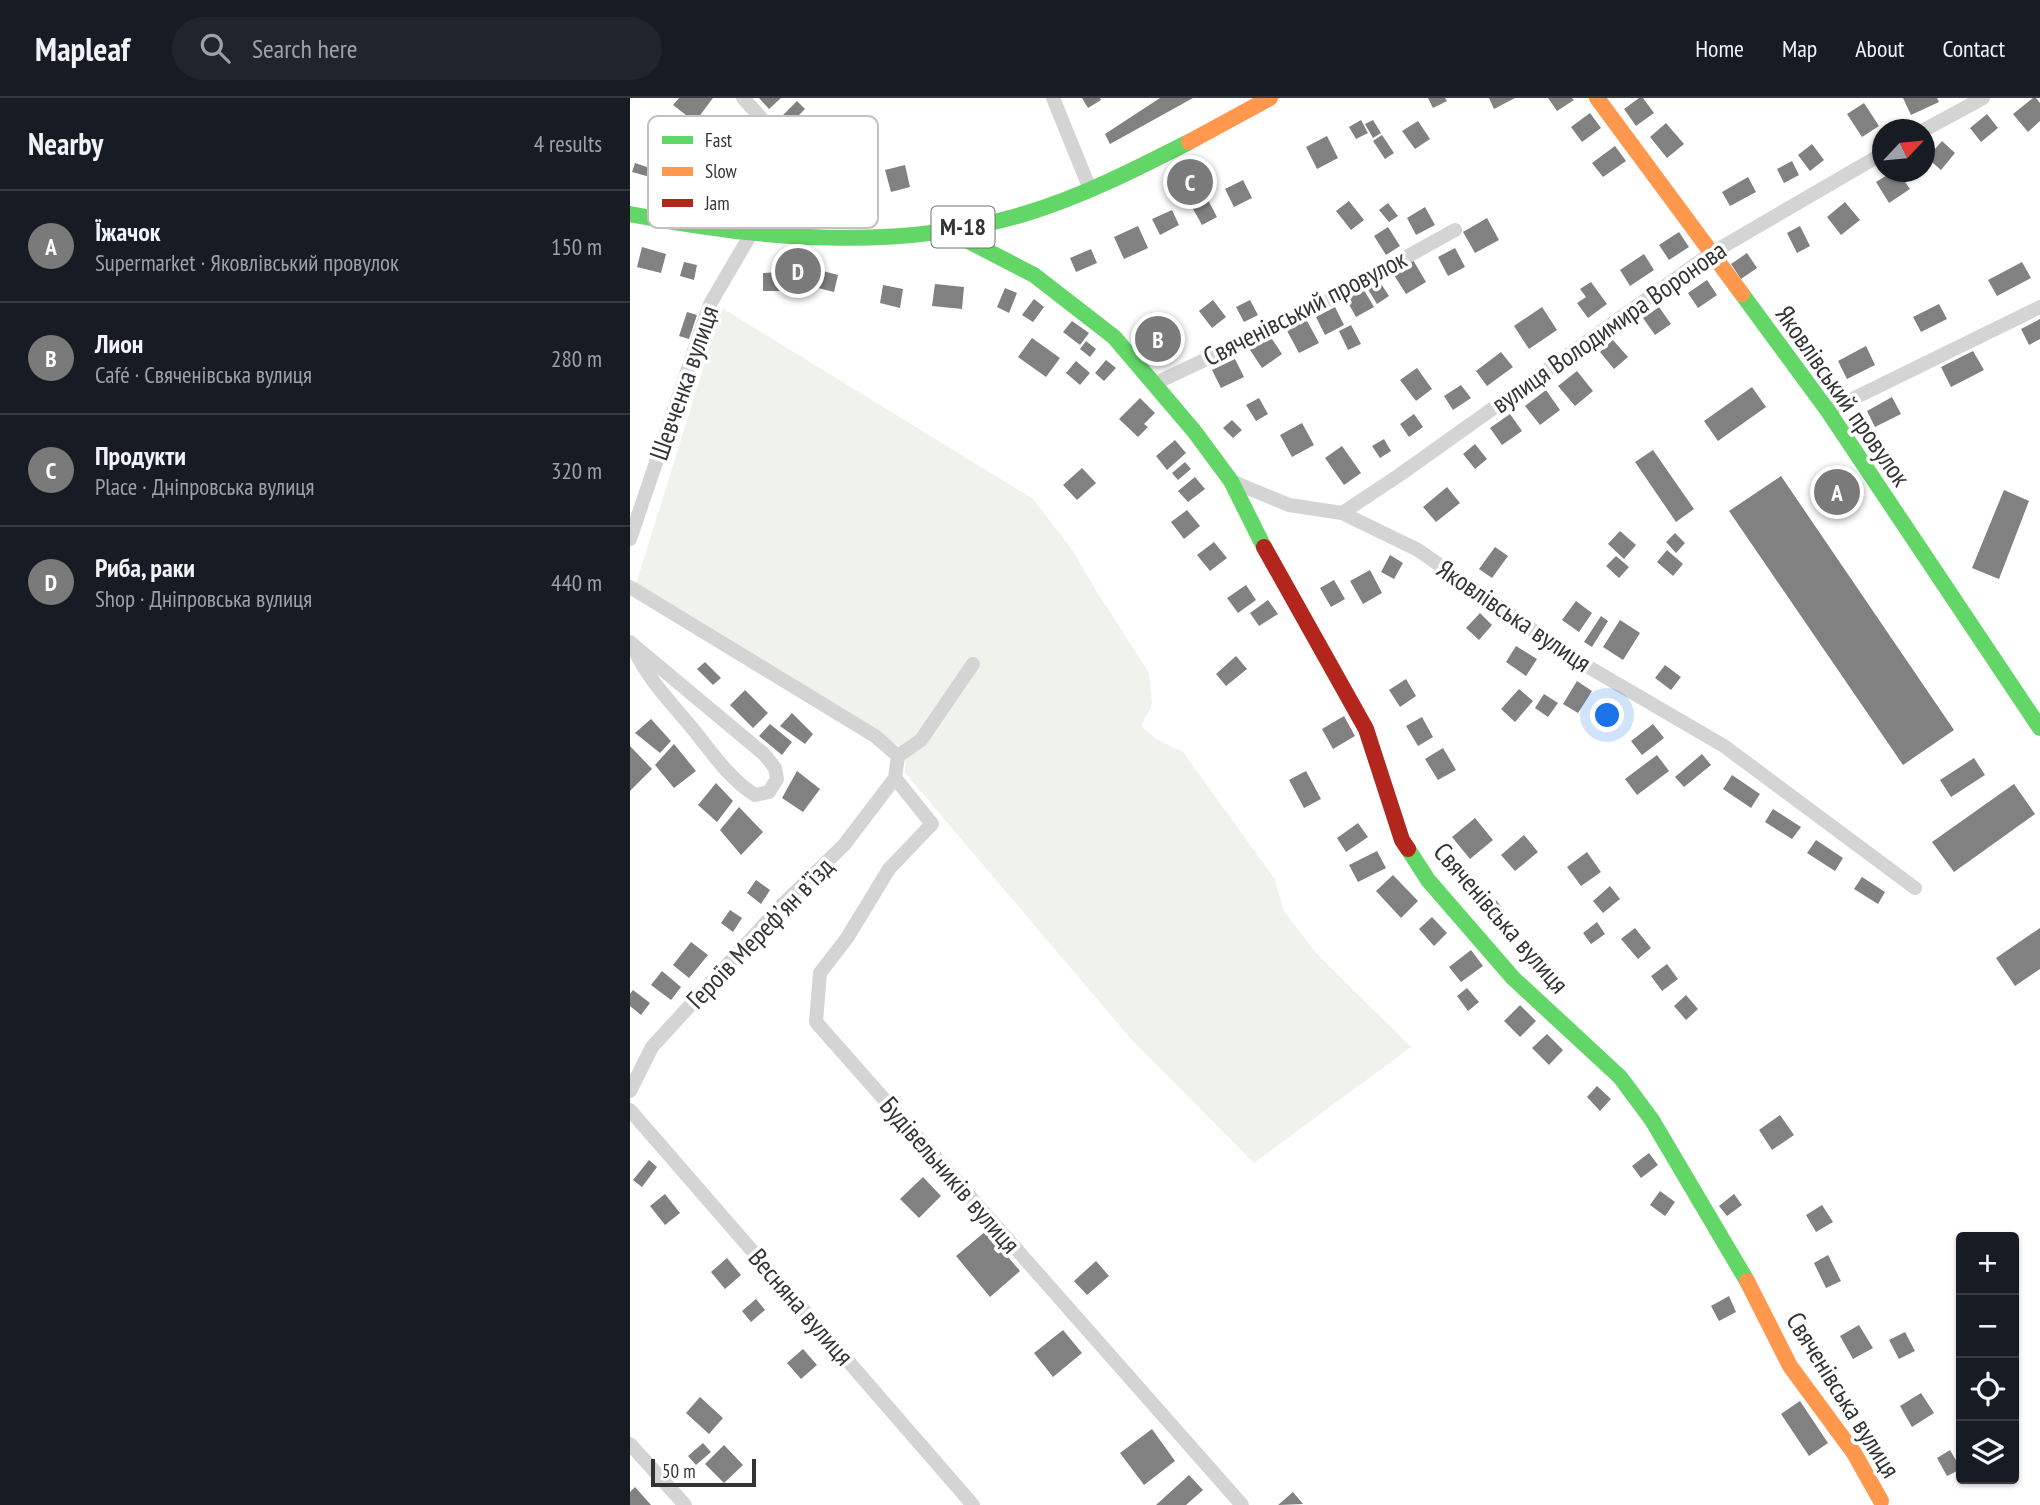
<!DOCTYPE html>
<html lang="en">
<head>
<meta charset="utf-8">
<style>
  :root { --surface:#171b24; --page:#20242c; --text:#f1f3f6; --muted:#9ea1a6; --line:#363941; --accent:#7a7a7a }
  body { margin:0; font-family:"PT Sans Narrow",sans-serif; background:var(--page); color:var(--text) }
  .controls { position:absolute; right:21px; bottom:21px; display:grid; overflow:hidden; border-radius:7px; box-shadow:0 2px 5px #0004 }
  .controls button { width:63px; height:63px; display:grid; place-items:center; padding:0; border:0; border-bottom:2px solid var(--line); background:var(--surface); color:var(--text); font:35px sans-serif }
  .compass { position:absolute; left:1242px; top:21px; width:63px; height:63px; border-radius:50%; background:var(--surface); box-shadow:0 2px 5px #0004; rotate:64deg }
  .scale { position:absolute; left:21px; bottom:18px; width:105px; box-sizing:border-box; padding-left:7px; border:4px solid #333; border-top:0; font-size:19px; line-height:24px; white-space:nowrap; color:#333; -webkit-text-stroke:5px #fff; paint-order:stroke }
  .you { position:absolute; left:978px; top:618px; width:24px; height:24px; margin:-18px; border:5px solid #fff; border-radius:50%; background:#1a73e8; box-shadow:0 0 0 10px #1a73e833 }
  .badge { display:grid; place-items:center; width:46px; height:46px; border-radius:50%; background:var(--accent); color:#fff; font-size:23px; font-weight:700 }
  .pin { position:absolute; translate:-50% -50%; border:4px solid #fff; box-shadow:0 2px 7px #0006 }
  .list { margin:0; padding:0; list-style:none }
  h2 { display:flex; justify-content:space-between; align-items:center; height:91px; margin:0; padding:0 28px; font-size:30px }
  h2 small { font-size:23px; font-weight:400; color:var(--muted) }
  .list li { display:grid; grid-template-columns:46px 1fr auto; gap:21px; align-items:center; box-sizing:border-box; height:112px; padding:0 28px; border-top:2px solid var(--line) }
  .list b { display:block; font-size:26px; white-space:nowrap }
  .list p { margin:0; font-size:23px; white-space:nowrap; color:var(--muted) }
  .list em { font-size:23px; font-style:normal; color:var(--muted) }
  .icon { flex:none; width:38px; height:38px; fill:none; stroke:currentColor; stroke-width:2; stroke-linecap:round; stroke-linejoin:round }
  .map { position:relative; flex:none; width:1410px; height:1407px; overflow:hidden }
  header { display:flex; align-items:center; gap:42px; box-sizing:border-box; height:98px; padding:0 35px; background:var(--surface); border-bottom:2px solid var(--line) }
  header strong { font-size:33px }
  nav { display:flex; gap:38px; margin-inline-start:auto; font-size:24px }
  .search { width:490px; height:63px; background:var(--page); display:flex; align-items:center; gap:18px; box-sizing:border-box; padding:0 24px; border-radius:38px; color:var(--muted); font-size:26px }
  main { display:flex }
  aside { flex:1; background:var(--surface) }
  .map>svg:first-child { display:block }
</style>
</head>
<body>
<header>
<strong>Mapleaf</strong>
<div class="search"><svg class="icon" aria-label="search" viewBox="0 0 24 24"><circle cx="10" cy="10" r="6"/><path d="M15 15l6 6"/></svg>Search here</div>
<nav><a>Home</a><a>Map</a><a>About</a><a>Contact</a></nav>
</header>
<main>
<aside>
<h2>Nearby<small>4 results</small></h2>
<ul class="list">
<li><span class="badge">A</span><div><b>Їжачок</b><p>Supermarket · Яковлівський провулок</p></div><em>150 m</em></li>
<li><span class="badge">B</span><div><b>Лион</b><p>Café · Свяченівська вулиця</p></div><em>280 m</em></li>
<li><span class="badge">C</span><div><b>Продукти</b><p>Place · Дніпровська вулиця</p></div><em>320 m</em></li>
<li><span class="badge">D</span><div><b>Риба, раки</b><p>Shop · Дніпровська вулиця</p></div><em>440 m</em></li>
</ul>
</aside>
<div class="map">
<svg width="1410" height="1407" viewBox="0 0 1410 1407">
  <rect width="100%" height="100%" fill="#fff"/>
  <!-- green -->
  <path fill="#f0f2ec" d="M92,210L403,401L443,453L467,494L519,575L522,606L511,628L526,641L553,654L644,780L654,813L685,854L781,949L624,1065L502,942L275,675L276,652L6,486Z"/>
  <!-- building -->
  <path fill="#818181" d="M49,0H83L65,24L43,7Z
    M129,0H151L139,11Z
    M452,0H470L471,2L458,10Z
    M530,0H563L480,46L475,36Z
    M798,0H815L817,3L803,10Z
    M859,0H885L864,11Z
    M918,0H942L944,2L927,13Z
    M1009,0H1013L1024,15L1006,28L994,11Z
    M1273,0H1307L1309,4L1281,17Z
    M1403,0H1406L1410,5V23L1398,34L1383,16Z
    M167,3L175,11L160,26L152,18Z
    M1234,5L1249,28L1232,39L1217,16Z
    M960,15L971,30L952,44L941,29Z
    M1357,16L1368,30L1351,44L1340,30Z
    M731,22L738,35L726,41L719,29Z
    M743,22L751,35L743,40L735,26Z
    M788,23L800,41L785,51L772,33Z
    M1036,25L1054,46L1037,60L1020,39Z
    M752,37L764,55L755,61L743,43Z
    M697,38L708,60L687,71L676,49Z
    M1312,43L1325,55L1311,72L1297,60Z
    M23,45L40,51L31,82L2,74L5,65L17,69Z
    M1182,46L1194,62L1180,73L1168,57Z
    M985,48L996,63L973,79L962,65Z
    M1162,63L1169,77L1154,85L1147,71Z
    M275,67L280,89L261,94L255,72Z
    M1262,74H1268L1280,91L1259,105L1246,84Z
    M563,75L569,86L556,93L550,82Z
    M1118,79L1126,94L1100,108L1092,94Z
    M613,82L622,100L604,109L595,91Z
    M577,100L587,119L572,127L562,109Z
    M719,103L734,122L721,132L706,113Z
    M1215,104L1230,122L1211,137L1197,119Z
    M758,105L768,118L759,124L749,112Z
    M795,109L805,127L786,137L777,120Z
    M542,112L549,127L530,137L522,121Z
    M857,120L869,142L845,155L833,134Z
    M508,128L518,150L494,161L484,139Z
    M1170,128L1180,148L1167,155L1157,135Z
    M758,129L770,148L756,157L744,138Z
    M1049,134L1059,149L1039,162L1029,147Z
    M12,149L36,156L31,175L7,169Z
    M825,150L835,169L818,178L808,159Z
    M461,151L467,165L446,174L440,160Z
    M1117,155L1127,170L1111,181L1101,166Z
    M1014,156L1024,172L1000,188L990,172Z
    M783,162L796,184L776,196L762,174Z
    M54,164L67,167L64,182L50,178Z
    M1392,164L1401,180L1367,198L1358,182Z
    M163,166L174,167V181H163Z
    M189,172L208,177L204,194L184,189Z
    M151,174L152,193H133V175Z
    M748,181L759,198L747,206L736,188Z
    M1077,182L1087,197L1068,210L1058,195Z
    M961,184L977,206L958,220L947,205L956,199L950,191Z
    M305,186L334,189L332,211L302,208Z
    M253,187L273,191L270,210L250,205Z
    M375,190L387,195L379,215L367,209Z
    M734,192L744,209L726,219L716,201Z
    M404,201L414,209L403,224L392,217Z
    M583,202L596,219L582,230L569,213Z
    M620,202L628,217L614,224L606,209Z
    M1309,206L1317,221L1291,234L1283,219Z
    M705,209L714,227L695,237L686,219Z
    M912,209L927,232L899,251L884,228Z
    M1029,209L1041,226L1025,237L1013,220Z
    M57,214L67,217L59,241L49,238Z
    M676,221L689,245L669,255L656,231Z
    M1410,221V241L1399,247L1391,231Z
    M442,223L459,235L450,247L433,234Z
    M721,227L731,246L718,252L709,233Z
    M528,228L544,247L526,263L509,244Z
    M640,238L652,256L632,270L620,252Z
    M402,240L430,260L416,279L388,259Z
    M983,242L998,259L984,271L970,254Z
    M456,243L466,251L460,259L450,251Z
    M1236,248L1245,267L1217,281L1208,263Z
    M1343,253L1354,272L1321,289L1311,269Z
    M871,254L883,269L857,288L846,273Z
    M605,261L614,279L591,290L582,272Z
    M476,262L486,270L474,283L465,275Z
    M446,263L460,275L450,287L436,275Z
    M787,270L802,291L786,303L770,282Z
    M947,273L963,293L945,308L928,288Z
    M831,287L841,300L823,312L814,298Z
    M1122,289L1136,309L1088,343L1074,323Z
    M916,292L930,312L910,327L895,308Z
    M1262,299L1271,316L1245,329L1237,313Z
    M510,300L525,315L514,326L518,329L508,339L489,321Z
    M629,300L638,316L626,323L616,307Z
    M784,316L793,329L779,339L770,326Z
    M880,316L892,333L872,347L860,330Z
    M602,322L612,332L603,340L593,330Z
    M672,325L684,347L662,359L650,337Z
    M754,341L761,353L750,360L742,348Z
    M545,342L556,355L537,372L526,358Z
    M845,346L857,361L845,371L833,356Z
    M712,348L731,375L714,387L695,360Z
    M1023,352L1064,411L1046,424L1005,364Z
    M555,364L561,371L548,382L542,375Z
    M452,370L466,385L447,402L433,387Z
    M1151,378L1324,632L1273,667L1099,413Z
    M565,379L575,391L558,404L548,393Z
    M817,389L830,405L806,424L793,409Z
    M1374,392L1399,403L1369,481L1342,470Z
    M557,412L570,428L554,441L541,424Z
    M990,433L1006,447L994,461L978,446Z
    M1045,435L1055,445L1046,455L1036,444Z
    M584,444L597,460L580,473L567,457Z
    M865,449L878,458L862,480L849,471Z
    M1037,452L1053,466L1043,478L1027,464Z
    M760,457L773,465L764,481L751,474Z
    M986,458L999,469L989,480L976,468Z
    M740,472L752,495L733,506L720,483Z
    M704,482L715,501L701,509L690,490Z
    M616,487L626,502L608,515L597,500Z
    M638,502L648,516L629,528L620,515Z
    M946,503L962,515L949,534L932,522Z
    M850,515L862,527L849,542L836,530Z
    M971,518L978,523L962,549L954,544Z
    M990,522L1010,535L993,562L973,549Z
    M886,548L907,561L896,578L876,564Z
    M606,558L617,571L596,588L586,576Z
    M75,564L91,580L83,587L67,571Z
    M1035,567L1051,579L1041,592L1025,580Z
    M776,581L786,598L770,609L759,592Z
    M947,583L962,593L948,615L933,606Z
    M889,591L903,603L885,624L871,611Z
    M115,592L138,615L123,630L100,607Z
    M914,596L928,605L918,619L905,610Z
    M162,615L183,636L175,646L150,628Z
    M714,618L725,638L703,651L692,631Z
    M792,619L803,639L788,648L776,628Z
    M21,621L41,643L30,655L5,635Z
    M140,626L162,644L152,657L129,638Z
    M1023,626L1034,640L1012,657L1001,643Z
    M44,646L66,673L44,690L25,667Z
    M0,648L22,671L0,693Z
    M813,650L826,672L808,682L795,661Z
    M1072,656L1081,667L1054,689L1045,679Z
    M1027,657L1039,673L1007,697L995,681Z
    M1344,660L1355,677L1321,699L1310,682Z
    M167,673L190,691L173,714L152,700Z
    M676,673L691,701L674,710L659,682Z
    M1102,677L1130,696L1121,710L1093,691Z
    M86,685L103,703L87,724L68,707Z
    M1384,686L1405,716L1324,774L1302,744Z
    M109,709L133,734L111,757L90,732Z
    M1143,711L1171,729L1162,741L1135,724Z
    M845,720L863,742L840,761L822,739Z
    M728,725L738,739L716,754L707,740Z
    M894,737L908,754L885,773L871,757Z
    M1186,742L1213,760L1205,773L1177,755Z
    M747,753L756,770L728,784L719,767Z
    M957,754L971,774L951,788L937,769Z
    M763,777L788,803L771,820L746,793Z
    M1232,779L1255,794L1248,806L1224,791Z
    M126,782L140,792L131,806L117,795Z
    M980,788L990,801L973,815L963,803Z
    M866,802L876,815L865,824L855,812Z
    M100,812L112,820L103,834L91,825Z
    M802,819L817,835L804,848L789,831Z
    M967,824L975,836L961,846L953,835Z
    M1005,830L1021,850L1008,861L991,841Z
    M1410,830V871L1385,888L1366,860Z
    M61,844L78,857L59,880L43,867Z
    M841,852L853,868L831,884L819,869Z
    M1037,866L1048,881L1032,893L1021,878Z
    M32,873L51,889L41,902L21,887Z
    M837,890L849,904L838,913L827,898Z
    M3,892L20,905L11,917L0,908V896Z
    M1056,897L1068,911L1056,922L1044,908Z
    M890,907L906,923L890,939L874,923Z
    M917,936L933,952L919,967L902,950Z
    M967,988L981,1001L970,1013L957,999Z
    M1150,1017L1164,1037L1142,1052L1129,1032Z
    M1019,1055L1028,1067L1011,1080L1002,1068Z
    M19,1062L27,1069L12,1089L3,1082Z
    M293,1079L311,1098L289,1120L270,1101Z
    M1030,1093L1045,1104L1035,1118L1020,1107Z
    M35,1096L50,1115L35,1127L20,1108Z
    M1104,1096L1112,1107L1097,1118L1089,1108Z
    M1192,1107L1203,1124L1186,1134L1176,1117Z
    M356,1133L390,1173L360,1199L326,1158Z
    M1198,1157L1211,1183L1196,1190L1184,1165Z
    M97,1160L111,1177L95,1191L81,1174Z
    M466,1163L479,1178L457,1197L444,1183Z
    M1099,1198L1106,1214L1089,1223L1081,1208Z
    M126,1201L135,1212L121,1224L112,1213Z
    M1229,1227L1243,1250L1223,1261L1210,1238Z
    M433,1232L452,1255L423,1279L404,1255Z
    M1275,1234L1285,1253L1269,1261L1259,1242Z
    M173,1251L187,1267L171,1281L157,1265Z
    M1291,1295L1304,1315L1282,1329L1270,1308Z
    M70,1299L93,1320L79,1336L56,1315Z
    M1170,1303L1198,1345L1179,1358L1151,1316Z
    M522,1331L545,1363L514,1387L490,1355Z
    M73,1345L81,1354L66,1367L58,1358Z
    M94,1347L113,1367L94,1385L75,1366Z
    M1320,1352L1331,1371L1317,1378L1307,1360Z
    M559,1377L573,1392L556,1407H526Z
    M5,1389L21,1407H0V1394Z
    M663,1394L673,1406L648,1407Z"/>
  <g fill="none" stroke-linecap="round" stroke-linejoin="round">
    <!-- street -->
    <path stroke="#d4d4d4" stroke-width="14" d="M423,0L460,91
      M1294,32L1353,0
      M524,286L690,207L825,132
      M1198,313L1410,209
      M601,383L659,407L712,415L788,452L943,560L1094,648L1285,790
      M712,415L768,378L1080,156L1252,56
      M0,441L80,206L121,136L157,59L154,45L113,0
      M0,489L245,638L268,658L265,680L214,747L152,807L22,949L0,993
      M0,544L2,546L134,656L145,670L147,681L139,694L125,697C99,681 81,653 62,630C40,603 15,579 2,546
      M268,658L291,642L343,566
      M265,680L302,726L259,771L217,840L190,875L186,924L612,1407
      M0,1012L343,1407
      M0,1346L55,1407"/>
    <!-- fast -->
    <path stroke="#63d668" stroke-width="16" d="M0,116C128,141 267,154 394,116C451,99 506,71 559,44
      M317,132L404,177L484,239L564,333L601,383L634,449
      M1112,196L1198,313L1410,630
      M778,751L798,782L883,880L990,979L1022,1022L1117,1183"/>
    <!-- slow -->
    <path stroke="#ff974d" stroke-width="16" d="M967,0L1112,196
      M559,44L640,0
      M1117,1183L1160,1268L1224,1355L1251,1403"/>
    <!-- jam -->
    <path stroke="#b3261e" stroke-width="16" d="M634,449L736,631L772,742L778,751"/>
  </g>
  <g text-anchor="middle" stroke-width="7" stroke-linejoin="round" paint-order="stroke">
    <!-- shield labels -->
    <rect fill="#fff" stroke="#707070" stroke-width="2" x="301.5" y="108.5" width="63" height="41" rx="5"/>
    <g font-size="24" font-weight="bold" fill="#333">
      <text x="333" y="137">М-18</text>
    </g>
    <!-- street labels -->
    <g font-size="26" fill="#333" stroke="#fff">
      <text transform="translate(675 210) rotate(-27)" y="9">Свяченівський провулок</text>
      <text transform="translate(979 229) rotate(-35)" y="9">вулиця Володимира Воронова</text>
      <text transform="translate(54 285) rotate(-71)" y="9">Шевченка вулиця</text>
      <text transform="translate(1213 298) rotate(55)" y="9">Яковлівський провулок</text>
      <text transform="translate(884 518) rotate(34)" y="9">Яковлівська вулиця</text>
      <text transform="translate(871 820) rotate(49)" y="9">Свяченівська вулиця</text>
      <text transform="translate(130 835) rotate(-46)" y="9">Героїв Мерефʼян вʼїзд</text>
      <text transform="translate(320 1077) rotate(49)" y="9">Будівельників вулиця</text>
      <text transform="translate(171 1209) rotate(49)" y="9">Весняна вулиця</text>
      <text transform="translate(1213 1297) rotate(58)" y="9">Свяченівська вулиця</text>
    </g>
  </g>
  <!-- legend -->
  <rect x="18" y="18" width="230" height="112" rx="10" fill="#fff" stroke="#c2c2c2" stroke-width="2"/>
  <rect x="32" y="38" width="31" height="8" fill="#63d668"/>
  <rect x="32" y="69" width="31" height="9" fill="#ff974d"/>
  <rect x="32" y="101" width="31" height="8" fill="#b3261e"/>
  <g font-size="19" fill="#333">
    <text x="75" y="49">Fast</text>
    <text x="75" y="80">Slow</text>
    <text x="75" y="112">Jam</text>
  </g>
</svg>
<div class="controls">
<button>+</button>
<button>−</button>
<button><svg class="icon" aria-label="locate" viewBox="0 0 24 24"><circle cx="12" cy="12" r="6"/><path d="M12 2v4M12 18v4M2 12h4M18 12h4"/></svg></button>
<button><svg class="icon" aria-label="layers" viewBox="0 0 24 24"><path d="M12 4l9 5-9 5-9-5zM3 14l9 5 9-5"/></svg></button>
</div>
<svg class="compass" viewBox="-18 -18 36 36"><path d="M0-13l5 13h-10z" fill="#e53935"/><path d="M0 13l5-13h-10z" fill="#9ea1a6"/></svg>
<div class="scale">50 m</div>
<div class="you"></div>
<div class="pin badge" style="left:1207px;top:394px">A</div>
<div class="pin badge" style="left:528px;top:241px">B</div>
<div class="pin badge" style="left:560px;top:84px">C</div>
<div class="pin badge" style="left:168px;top:173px">D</div>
</div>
</main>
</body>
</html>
